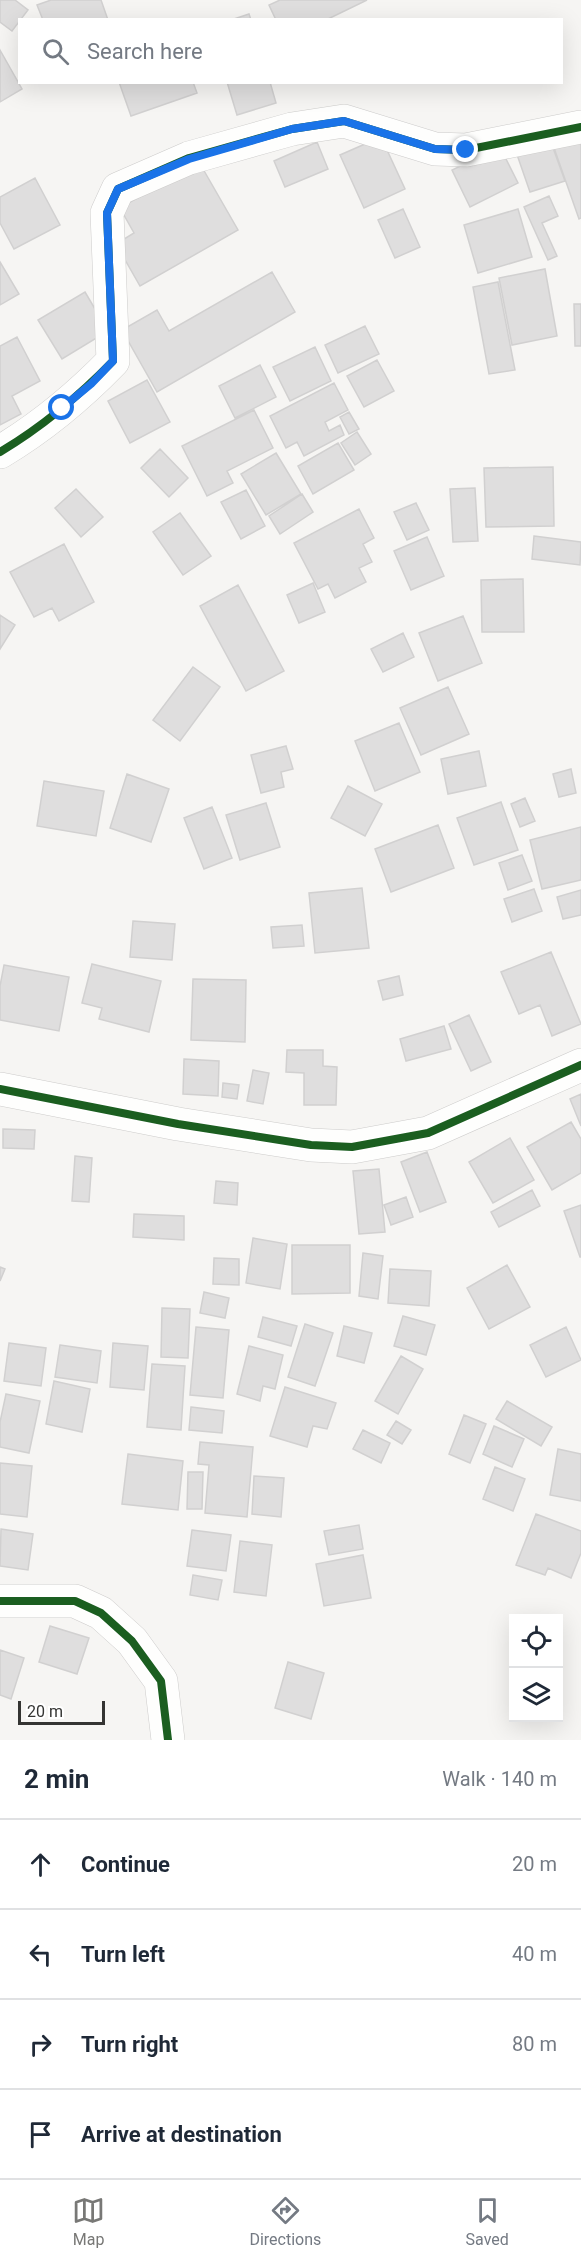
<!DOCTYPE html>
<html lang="en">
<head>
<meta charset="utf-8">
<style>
  :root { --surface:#fff; --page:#f2f2f3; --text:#1f2937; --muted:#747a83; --line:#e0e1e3; --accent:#787876 }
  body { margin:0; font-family:Roboto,sans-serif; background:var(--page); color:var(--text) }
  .controls { position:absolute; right:18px; bottom:18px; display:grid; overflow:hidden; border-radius:0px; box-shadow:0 6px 24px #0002 }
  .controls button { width:54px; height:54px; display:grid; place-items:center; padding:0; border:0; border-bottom:2px solid var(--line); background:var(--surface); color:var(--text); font:30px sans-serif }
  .scale { position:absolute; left:18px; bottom:15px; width:87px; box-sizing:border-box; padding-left:6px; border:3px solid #343432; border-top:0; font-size:16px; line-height:21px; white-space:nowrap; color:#343432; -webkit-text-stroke:4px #fff; paint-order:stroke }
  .stop { position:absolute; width:18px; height:18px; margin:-14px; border:4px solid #1a73e8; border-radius:50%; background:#fff }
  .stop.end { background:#1a73e8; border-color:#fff; box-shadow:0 2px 6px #0008 }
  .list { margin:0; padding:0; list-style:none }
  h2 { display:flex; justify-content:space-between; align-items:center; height:78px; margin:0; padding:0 24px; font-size:26px }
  h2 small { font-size:20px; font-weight:400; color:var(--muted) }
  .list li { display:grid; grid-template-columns:39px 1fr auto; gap:18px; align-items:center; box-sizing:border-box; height:90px; padding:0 24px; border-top:2px solid var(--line) }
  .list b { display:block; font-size:22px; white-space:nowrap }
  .list em { font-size:20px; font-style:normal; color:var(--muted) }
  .icon { flex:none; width:33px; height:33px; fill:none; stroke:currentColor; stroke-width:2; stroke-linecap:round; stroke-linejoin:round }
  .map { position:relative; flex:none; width:581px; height:1740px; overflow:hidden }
  .search { position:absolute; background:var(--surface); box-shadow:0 6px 24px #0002; left:18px; right:18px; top:18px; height:66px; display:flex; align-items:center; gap:15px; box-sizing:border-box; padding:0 21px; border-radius:0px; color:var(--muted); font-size:22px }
  .sheet { height:438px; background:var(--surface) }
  nav { display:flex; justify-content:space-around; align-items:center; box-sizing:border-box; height:84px; border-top:2px solid var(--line); background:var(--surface); font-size:16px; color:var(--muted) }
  nav a { display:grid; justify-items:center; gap:3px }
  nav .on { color:var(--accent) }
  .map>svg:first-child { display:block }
</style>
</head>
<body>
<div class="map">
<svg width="581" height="1740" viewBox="0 0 581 1740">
  <rect width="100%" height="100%" fill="#f6f5f3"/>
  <!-- building -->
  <path fill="#dfdede" stroke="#d1d0d0" stroke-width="1.5" d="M0,0H15L28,10L12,31L0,22Z
    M51,0H101L108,20H43L37,5Z
    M280,0H367L326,20H276L269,5Z
    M249,14L251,20H231Z
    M0,50L22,89L0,102Z
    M119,82H193L197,93L131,116Z
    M227,82H270L276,103L237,115Z
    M548,134L565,181L530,192L514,146Z
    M581,136V218L579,219L553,145Z
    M381,137L405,189L364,208L340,155Z
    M317,142L328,169L285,187L274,161Z
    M500,147L518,183L470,207L452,170Z
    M199,162L238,230L140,286L116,244L134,233L120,208Z
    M35,178L60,225L14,249L0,223V197Z
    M549,196L558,216L542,223L557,256L548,260L524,207Z
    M403,209L420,247L395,258L378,220Z
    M518,209L532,257L478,273L464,225Z
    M0,262L19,294L0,305Z
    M545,269L557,336L512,345L499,278Z
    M272,272L295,312L157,392L122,330L157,310L169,331Z
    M498,282L515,370L489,374L473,287Z
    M85,292L108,331L62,359L38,320Z
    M574,304H581V346H575Z
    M365,326L379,354L338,373L325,345Z
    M17,337L40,381L12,396L21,414L0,425V346Z
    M315,347L331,381L290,401L273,367Z
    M377,360L394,391L364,407L347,376Z
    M260,365L276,397L235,418L219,386Z
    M147,380L170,422L130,443L108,401Z
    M334,383L348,410L325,422L329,431L340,425L344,435L304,456L297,442L286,448L270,416Z
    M254,410L273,448L227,471L233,483L207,496L182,446Z
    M349,412L359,429L349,434L340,417Z
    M357,432L371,454L355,465L341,443Z
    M338,443L354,470L313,494L298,466Z
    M160,449L188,478L169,497L141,468Z
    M276,453L301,494L266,515L241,474Z
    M553,467L554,526L486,527L484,468Z
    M475,488L478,541L453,542L450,489Z
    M76,489L103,517L81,537L55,508Z
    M246,490L265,526L241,539L221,502Z
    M302,494L313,512L280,534L269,516Z
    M416,503L429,530L407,540L394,512Z
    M359,509L374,538L363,544L372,562L359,568L366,582L335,598L328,584L318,589L294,543Z
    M180,513L211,556L183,575L153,532Z
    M534,536L581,542L580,565L532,559Z
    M427,537L444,576L411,590L394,551Z
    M64,544L94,602L59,621L52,608L34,617L10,572Z
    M523,579L524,632H482L481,580Z
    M313,583L325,612L299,623L287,595Z
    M238,585L284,671L246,691L200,606Z
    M0,615L15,625L0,649Z
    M463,616L482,663L438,681L419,633Z
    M403,633L414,657L383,672L371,649Z
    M193,667L220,687L180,741L153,720Z
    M448,687L469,734L421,755L400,708Z
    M399,723L420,772L375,791L355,741Z
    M286,746L293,769L281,772L284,787L261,793L251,755Z
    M479,751L486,786L448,794L441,759Z
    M571,769L576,793L559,797L553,774Z
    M127,774L169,789L151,842L110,828Z
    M44,781L104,791L96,836L37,826Z
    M348,786L382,804L365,836L331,818Z
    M525,798L535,821L520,827L511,804Z
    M501,802L518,850L474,865L457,818Z
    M266,803L280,847L240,860L226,815Z
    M212,807L232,858L204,869L184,818Z
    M438,825L454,868L391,892L375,849Z
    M581,827V880L542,889L530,840Z
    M522,855L532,881L508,890L499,863Z
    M362,888L369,948L315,953L309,893Z
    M534,889L542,911L512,922L504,899Z
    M581,890V915L563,919L557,897Z
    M133,921L175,924L172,960L130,957Z
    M302,925L304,946L273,948L271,927Z
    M551,952L581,1024L552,1036L540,1005L519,1014L501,972Z
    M92,964L161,981L149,1032L99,1019L102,1008L82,1003Z
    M4,965L69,977L59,1031L0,1020V986Z
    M399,976L403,995L383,1000L378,981Z
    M193,979L246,980L245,1042L191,1040Z
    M469,1015L491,1062L471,1071L449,1024Z
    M444,1026L451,1049L406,1061L400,1039Z
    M287,1050H323V1066L337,1067L336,1105H304V1073L286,1072Z
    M184,1059L219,1061L218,1096L183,1094Z
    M253,1070L269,1073L263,1104L247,1101Z
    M223,1083L239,1085L237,1099L222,1097Z
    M581,1094V1126L570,1099Z
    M571,1122L581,1139V1173L552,1190L527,1147Z
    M3,1129L35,1130L34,1149L3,1148Z
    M510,1138L534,1180L493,1203L469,1162Z
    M427,1152L446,1202L420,1212L401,1162Z
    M75,1156L92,1158L89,1202L72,1201Z
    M379,1169L385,1232L359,1234L353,1171Z
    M216,1181L238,1183L237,1205L214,1203Z
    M532,1190L540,1206L499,1227L491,1212Z
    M406,1197L413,1217L391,1225L384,1205Z
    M581,1205V1257H580L564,1211Z
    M134,1214L184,1216V1240L133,1237Z
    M253,1238L287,1244L280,1289L246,1283Z
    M292,1245H350V1293L292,1294Z
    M363,1253L383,1256L378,1299L359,1296Z
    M214,1258L239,1259V1285L213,1284Z
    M507,1265L530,1307L489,1329L467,1288Z
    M0,1267L5,1269L0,1281Z
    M390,1269L431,1271L429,1306L388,1303Z
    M204,1292L229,1298L225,1318L200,1313Z
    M162,1308L190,1309L188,1358L161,1357Z
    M403,1316L435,1325L426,1355L394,1346Z
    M263,1317L297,1326L291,1346L258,1337Z
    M305,1324L333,1333L315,1386L288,1377Z
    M344,1326L372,1333L364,1363L337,1356Z
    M196,1327L229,1330L223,1398L190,1395Z
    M566,1327L581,1360L546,1377L530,1345Z
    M9,1343L46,1348L41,1386L4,1381Z
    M113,1343L148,1346L144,1390L110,1387Z
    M60,1345L101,1351L97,1383L55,1377Z
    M249,1346L283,1355L275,1389L263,1386L260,1401L237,1394Z
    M401,1356L423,1369L398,1414L375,1401Z
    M152,1364L185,1366L181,1430L147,1427Z
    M54,1381L90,1389L82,1432L46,1424Z
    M285,1387L336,1403L327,1429L313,1426L307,1447L270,1436Z
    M6,1394L40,1401L29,1453L0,1447V1422Z
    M507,1401L552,1427L541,1446L496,1419Z
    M191,1407L224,1411L222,1433L189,1430Z
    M464,1415L486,1424L470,1463L449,1454Z
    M396,1421L411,1430L402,1444L387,1435Z
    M494,1426L524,1439L512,1467L483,1454Z
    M363,1430L390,1443L381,1463L353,1449Z
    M200,1442L253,1447L247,1517L205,1513L209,1465L198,1464Z
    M558,1449L581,1454V1501L550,1495Z
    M128,1454L183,1461L178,1510L122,1504Z
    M0,1463L32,1466L27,1517L0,1514Z
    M495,1467L525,1479L513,1511L483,1499Z
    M188,1472H203L202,1509H187Z
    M254,1476L284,1478L281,1517L252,1514Z
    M536,1514L581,1531V1553L571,1578L548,1568L545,1575L516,1565Z
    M359,1525L363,1549L329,1555L324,1531Z
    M1,1529L33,1534L28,1570L0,1566Z
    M192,1530L231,1535L226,1571L187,1566Z
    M240,1541L272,1545L266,1596L234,1592Z
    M363,1555L371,1598L324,1606L316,1564Z
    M193,1575L222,1580L218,1600L190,1595Z
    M50,1626L89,1638L77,1674L39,1662Z
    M0,1650L24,1658L11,1699L0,1695Z
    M288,1662L324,1673L311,1719L275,1708Z"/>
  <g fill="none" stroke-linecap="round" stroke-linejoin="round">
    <!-- minor casing -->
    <g stroke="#cdcccb" stroke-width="34">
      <path id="minor" d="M0,452C42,427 79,396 113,361L107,213L118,189L189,158L292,129L344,121L435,149L466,150L581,127
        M0,1089L178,1124L311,1145L352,1147L428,1133L581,1065
        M0,1601H75L101,1613L132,1641L161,1681L168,1740"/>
    </g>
    <!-- minor -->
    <use href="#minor" stroke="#fefefd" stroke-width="33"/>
    <!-- cycleway casing -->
    <g stroke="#fff" stroke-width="11">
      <path id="cycleway" d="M0,452C42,427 79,396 113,361L107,213L118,189L189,158L292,129L344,121L435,149L466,150L581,127
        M0,1089L178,1124L311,1145L352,1147L428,1133L581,1065
        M0,1601H75L101,1613L132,1641L161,1681L168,1740"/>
    </g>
    <!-- cycleway -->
    <use href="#cycleway" stroke="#1b5e20" stroke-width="8"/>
  </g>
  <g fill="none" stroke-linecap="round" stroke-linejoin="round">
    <!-- route -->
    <path stroke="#1a73e8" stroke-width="8" d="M62,408L91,384L113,361L107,213L118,189L189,159L292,129L344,121L435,149L466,150"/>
  </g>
</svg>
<div class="controls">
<button><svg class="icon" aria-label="locate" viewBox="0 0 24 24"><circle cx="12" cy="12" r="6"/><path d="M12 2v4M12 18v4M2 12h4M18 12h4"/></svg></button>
<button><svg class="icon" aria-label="layers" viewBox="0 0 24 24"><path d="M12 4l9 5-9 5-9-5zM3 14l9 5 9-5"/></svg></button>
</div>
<div class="scale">20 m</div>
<div class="stop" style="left:62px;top:408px"></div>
<div class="stop end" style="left:466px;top:150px"></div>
<div class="search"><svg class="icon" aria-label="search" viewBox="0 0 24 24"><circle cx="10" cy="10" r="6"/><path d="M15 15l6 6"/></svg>Search here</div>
</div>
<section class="sheet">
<h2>2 min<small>Walk · 140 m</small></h2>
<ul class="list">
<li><svg class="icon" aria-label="ahead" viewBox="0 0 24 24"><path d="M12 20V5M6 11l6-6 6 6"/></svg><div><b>Continue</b></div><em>20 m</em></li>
<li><svg class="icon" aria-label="left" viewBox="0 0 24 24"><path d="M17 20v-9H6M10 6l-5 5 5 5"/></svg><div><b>Turn left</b></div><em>40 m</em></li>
<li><svg class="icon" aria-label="right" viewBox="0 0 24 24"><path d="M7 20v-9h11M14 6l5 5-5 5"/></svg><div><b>Turn right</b></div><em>80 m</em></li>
<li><svg class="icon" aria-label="arrive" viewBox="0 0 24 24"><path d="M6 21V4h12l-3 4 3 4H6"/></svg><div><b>Arrive at destination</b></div></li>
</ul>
</section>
<nav>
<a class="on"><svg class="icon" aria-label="map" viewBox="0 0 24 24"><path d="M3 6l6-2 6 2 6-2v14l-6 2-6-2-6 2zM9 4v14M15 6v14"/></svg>Map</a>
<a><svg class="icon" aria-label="directions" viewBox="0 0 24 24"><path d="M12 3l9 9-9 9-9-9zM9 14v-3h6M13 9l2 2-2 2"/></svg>Directions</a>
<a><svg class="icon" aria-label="saved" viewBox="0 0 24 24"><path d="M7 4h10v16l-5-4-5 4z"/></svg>Saved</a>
</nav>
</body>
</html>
